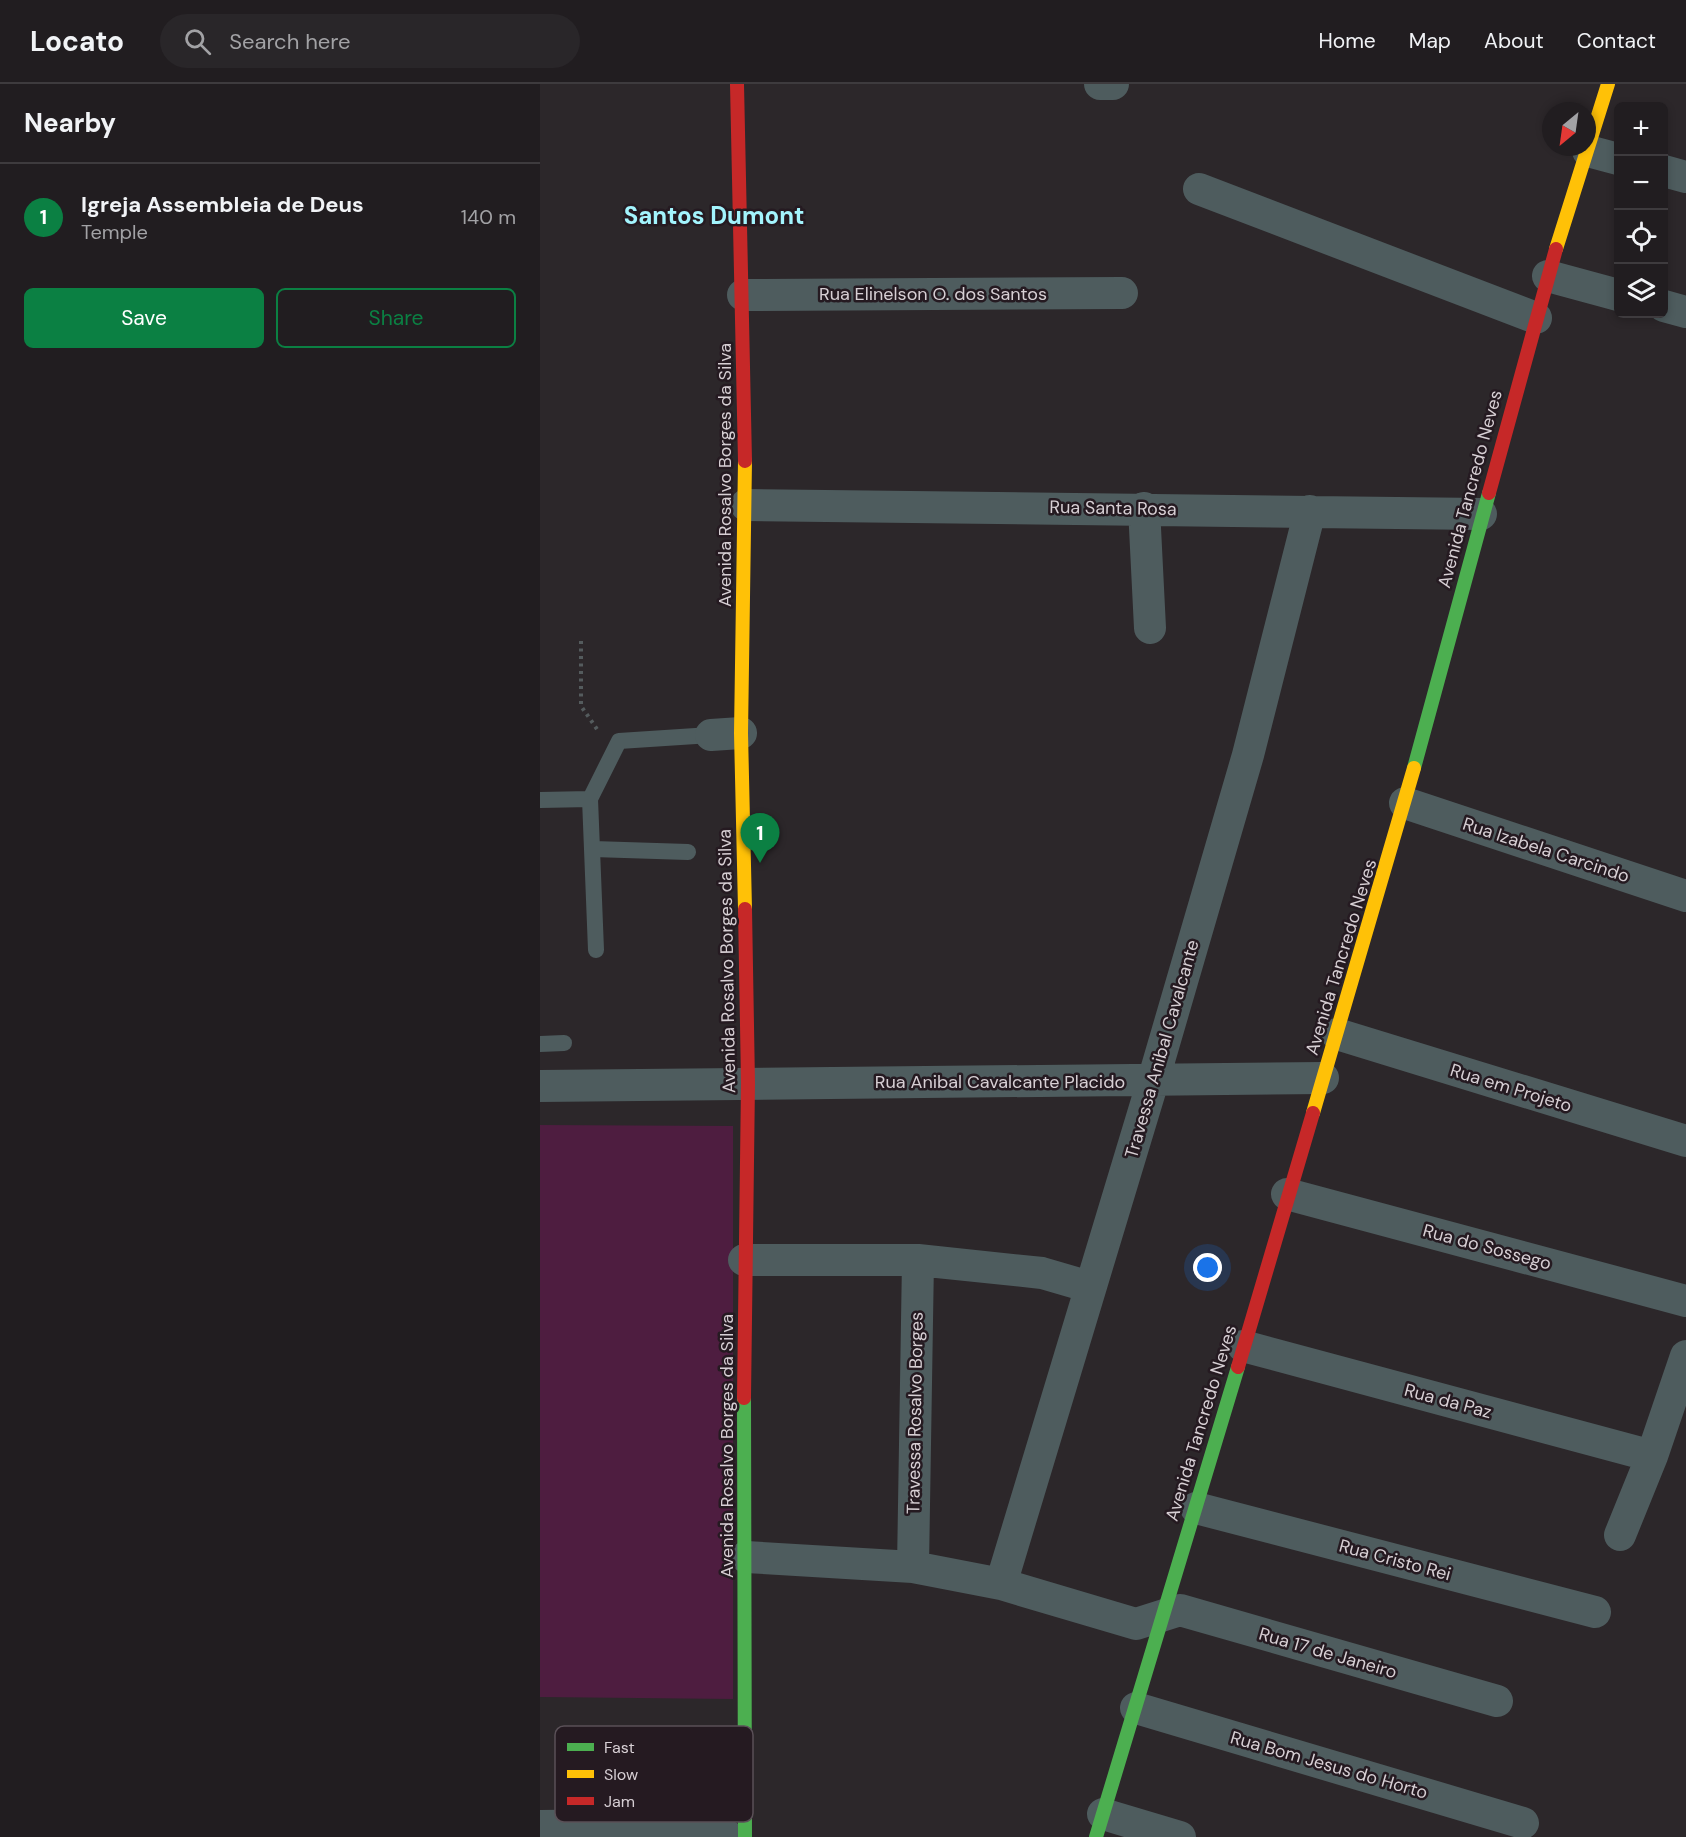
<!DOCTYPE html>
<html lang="en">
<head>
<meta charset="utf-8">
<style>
  :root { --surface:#211d20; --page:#292629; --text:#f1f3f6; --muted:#a2a2a5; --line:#3e3b3e; --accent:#0b8043 }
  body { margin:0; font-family:"DM Sans",sans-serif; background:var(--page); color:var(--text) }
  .controls { position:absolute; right:18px; top:18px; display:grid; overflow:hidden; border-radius:9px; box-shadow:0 3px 9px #0003 }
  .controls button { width:54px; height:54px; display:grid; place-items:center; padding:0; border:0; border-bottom:2px solid var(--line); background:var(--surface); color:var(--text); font:30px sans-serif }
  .compass { position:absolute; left:1002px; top:18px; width:54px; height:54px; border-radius:50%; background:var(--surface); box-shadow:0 3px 9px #0003; rotate:209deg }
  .you { position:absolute; left:668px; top:1184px; width:21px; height:21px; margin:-15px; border:4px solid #fff; border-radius:50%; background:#1a73e8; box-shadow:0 0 0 9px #1a73e833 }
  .badge { display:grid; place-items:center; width:39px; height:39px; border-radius:50%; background:var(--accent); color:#fff; font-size:20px; font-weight:700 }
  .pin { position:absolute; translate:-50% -50px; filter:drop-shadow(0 2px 3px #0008) }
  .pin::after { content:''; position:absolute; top:32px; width:21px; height:18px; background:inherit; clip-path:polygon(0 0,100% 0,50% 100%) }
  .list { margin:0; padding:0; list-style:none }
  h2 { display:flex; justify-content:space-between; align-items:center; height:78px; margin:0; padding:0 24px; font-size:26px }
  h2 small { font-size:20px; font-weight:400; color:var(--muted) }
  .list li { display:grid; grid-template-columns:39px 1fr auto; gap:18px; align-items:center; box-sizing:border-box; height:108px; padding:0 24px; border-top:2px solid var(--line) }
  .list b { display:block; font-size:22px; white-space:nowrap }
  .list p { margin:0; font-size:20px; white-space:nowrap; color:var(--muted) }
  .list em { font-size:20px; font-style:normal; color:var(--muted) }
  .actions { display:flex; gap:12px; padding:18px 24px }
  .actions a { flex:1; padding:14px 0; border:2px solid var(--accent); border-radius:9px; text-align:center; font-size:21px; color:var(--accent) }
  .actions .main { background:var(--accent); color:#fff }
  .icon { flex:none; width:33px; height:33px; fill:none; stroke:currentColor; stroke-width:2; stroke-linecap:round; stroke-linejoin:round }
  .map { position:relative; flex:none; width:1146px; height:1753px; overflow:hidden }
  header { display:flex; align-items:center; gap:36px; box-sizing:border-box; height:84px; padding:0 30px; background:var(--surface); border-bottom:2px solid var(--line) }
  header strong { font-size:28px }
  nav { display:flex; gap:33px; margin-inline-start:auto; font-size:21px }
  .search { width:420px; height:54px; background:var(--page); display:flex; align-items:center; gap:15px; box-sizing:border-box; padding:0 21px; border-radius:33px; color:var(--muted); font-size:22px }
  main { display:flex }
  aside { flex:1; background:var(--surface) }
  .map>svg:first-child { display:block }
</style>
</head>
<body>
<header>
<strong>Locato</strong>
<div class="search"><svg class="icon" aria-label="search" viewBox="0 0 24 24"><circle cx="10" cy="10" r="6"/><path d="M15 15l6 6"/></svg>Search here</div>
<nav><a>Home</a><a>Map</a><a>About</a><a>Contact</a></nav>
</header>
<main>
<aside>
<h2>Nearby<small></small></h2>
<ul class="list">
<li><span class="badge">1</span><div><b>Igreja Assembleia de Deus</b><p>Temple</p></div><em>140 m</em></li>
</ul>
<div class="actions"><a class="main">Save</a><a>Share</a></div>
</aside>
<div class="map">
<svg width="1146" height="1753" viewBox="0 0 1146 1753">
  <rect width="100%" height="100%" fill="#2c272a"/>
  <!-- pitch -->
  <path fill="#4e1d40" d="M0,1041L193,1042V1615L0,1613Z"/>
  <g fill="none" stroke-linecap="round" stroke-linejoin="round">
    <!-- path -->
    <path stroke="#545b5d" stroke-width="4" stroke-dasharray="3 4.5" stroke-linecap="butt" d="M41,557V622L59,648"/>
    <!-- lane -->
    <path stroke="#4e5c5e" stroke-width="16" d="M0,716L50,715
      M53,765L148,768
      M56,866L50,715L79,657L171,651
      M0,960L24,959"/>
    <!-- street -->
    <path stroke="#4e5c5e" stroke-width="32" d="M560,0H573
      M1048,67L1078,75
      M1124,87L1146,93
      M659,105L996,234
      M1008,192L1078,211
      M203,211L582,209
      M1124,222L1146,228
      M206,421L941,430
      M604,424L610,544
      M171,651L201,649
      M865,719L1146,812
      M797,950L1146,1057
      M0,1002L783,994
      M747,1110L1146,1217
      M204,1176H378L502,1189L550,1203
      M703,1262L1112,1372
      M656,1424L1055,1528
      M1080,1451L1112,1372L1146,1272
      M206,1473L373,1483L461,1500L596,1540L640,1526L957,1617
      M373,1483L378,1176
      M461,1500L613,997L708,671L770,427
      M596,1624L983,1739
      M563,1730L640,1753
      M0,1742L167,1740L189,1753"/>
    <!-- fast -->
    <path stroke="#4caf50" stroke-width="14" d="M874,684L949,409
      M204,1314L205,1753
      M556,1753L698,1283"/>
    <!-- slow -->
    <path stroke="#ffc107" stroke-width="14" d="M1016,165L1068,0
      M205,825L201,649L205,377
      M773,1029L874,684"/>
    <!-- jam -->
    <path stroke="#c62828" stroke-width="14" d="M197,0L205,377
      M949,409L1016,165
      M698,1283L773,1029
      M204,1314L208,999L205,825"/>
  </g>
  <g text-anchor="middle" stroke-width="5" stroke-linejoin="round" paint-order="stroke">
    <!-- street labels -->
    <g font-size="18" fill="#d7cfd4" stroke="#251a21">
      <text x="393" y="216">Rua Elinelson O. dos Santos</text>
      <text transform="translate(185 391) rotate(-90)" y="6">Avenida Rosalvo Borges da Silva</text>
      <text transform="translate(930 405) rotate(-75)" y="6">Avenida Tancredo Neves</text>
      <text transform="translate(573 424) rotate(1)" y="6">Rua Santa Rosa</text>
      <text transform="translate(1006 766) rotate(18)" y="6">Rua Izabela Carcindo</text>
      <text transform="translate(801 873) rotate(-73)" y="6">Avenida Tancredo Neves</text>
      <text transform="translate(187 877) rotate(-91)" y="6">Avenida Rosalvo Borges da Silva</text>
      <text transform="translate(622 965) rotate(-74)" y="6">Travessa Anibal Cavalcante</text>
      <text x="460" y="1004">Rua Anibal Cavalcante Placido</text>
      <text transform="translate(971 1004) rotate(17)" y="6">Rua em Projeto</text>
      <text transform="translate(947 1163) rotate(15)" y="6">Rua do Sossego</text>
      <text transform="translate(908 1317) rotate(15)" y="6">Rua da Paz</text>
      <text transform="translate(375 1329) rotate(-89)" y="6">Travessa Rosalvo Borges</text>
      <text transform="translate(661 1339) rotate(-73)" y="6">Avenida Tancredo Neves</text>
      <text transform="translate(187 1362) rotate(-90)" y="6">Avenida Rosalvo Borges da Silva</text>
      <text transform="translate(855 1476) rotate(15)" y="6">Rua Cristo Rei</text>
      <text transform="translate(788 1569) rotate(16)" y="6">Rua 17 de Janeiro</text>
      <text transform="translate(789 1681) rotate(16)" y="6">Rua Bom Jesus do Horto</text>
    </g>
    <!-- district labels -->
    <g font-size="24" font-weight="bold" fill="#a3f4fd" stroke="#251a21">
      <text x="174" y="140">Santos Dumont</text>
    </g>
  </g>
  <!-- legend -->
  <rect x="15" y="1642" width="198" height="96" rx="9" fill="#251a21" stroke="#5a5057" stroke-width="1.5"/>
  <rect x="27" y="1659" width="27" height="8" fill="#4caf50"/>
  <rect x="27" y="1686" width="27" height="8" fill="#ffc107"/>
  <rect x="27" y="1713" width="27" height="8" fill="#c62828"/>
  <g font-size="16" fill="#d7cfd4">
    <text x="64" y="1669">Fast</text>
    <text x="64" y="1696">Slow</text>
    <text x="64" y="1723">Jam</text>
  </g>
</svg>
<div class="controls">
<button>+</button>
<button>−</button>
<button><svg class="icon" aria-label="locate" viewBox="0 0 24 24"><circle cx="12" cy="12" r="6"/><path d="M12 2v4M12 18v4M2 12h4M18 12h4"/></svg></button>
<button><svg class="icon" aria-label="layers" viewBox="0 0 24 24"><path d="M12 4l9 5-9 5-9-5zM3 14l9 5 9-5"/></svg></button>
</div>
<svg class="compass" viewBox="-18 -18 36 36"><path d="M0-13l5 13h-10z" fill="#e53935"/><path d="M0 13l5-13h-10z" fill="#a2a2a5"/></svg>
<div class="you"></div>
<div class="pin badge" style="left:220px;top:779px">1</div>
</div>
</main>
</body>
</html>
